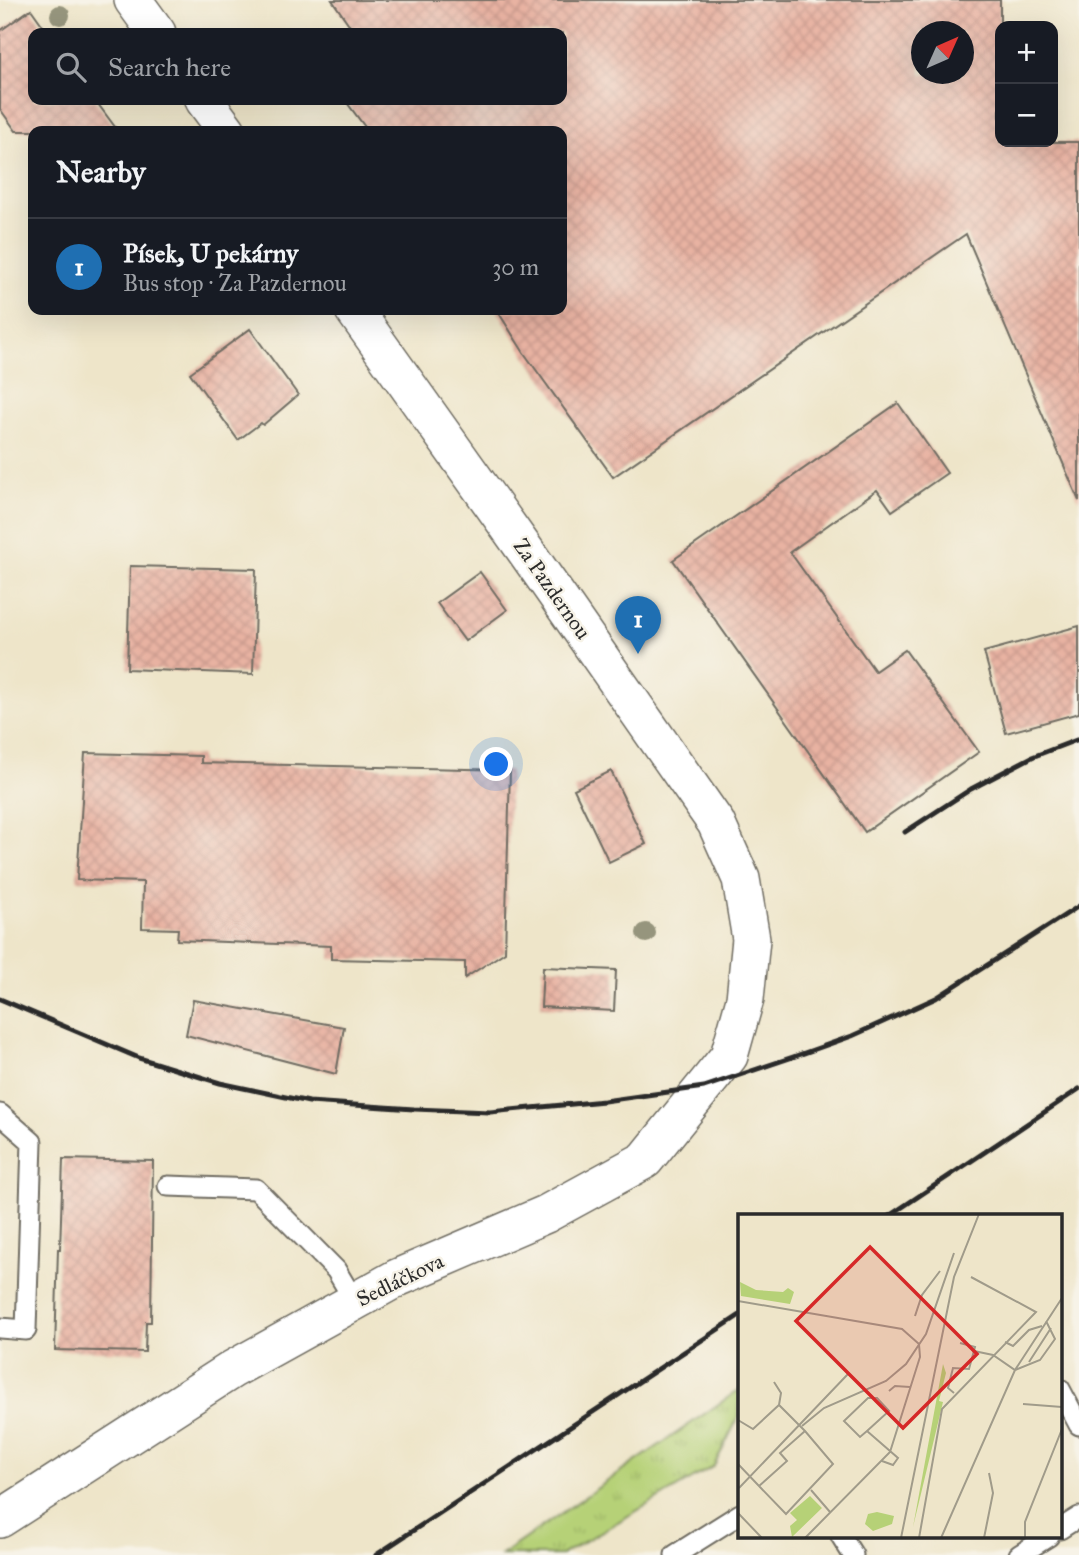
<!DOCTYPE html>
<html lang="en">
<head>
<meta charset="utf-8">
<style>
  :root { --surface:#171b24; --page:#20242c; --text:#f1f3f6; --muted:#9ea1a6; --line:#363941; --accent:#1f6fb2 }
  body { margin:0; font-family:"IM FELL Great Primer",serif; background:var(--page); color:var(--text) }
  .controls { position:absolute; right:21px; top:21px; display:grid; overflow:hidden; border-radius:14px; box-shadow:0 7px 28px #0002 }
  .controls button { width:63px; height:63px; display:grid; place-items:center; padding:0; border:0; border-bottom:2px solid var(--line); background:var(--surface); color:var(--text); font:35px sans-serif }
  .compass { position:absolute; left:911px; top:21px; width:63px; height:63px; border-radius:50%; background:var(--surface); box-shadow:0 7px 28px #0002; rotate:45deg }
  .you { position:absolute; left:497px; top:765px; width:24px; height:24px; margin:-18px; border:5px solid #fff; border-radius:50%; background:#1a73e8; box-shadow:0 0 0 10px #1a73e833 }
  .badge { display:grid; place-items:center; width:46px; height:46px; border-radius:50%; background:var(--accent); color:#fff; font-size:23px; font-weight:700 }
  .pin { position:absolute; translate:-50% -58px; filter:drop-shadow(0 2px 4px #0008) }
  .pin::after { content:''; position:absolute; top:37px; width:24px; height:21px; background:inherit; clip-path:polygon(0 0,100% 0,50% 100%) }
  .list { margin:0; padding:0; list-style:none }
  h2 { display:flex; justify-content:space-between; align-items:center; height:91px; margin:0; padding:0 28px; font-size:30px }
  h2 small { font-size:23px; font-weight:400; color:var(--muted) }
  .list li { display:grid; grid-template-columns:46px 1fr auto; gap:21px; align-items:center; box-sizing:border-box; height:98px; padding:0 28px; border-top:2px solid var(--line) }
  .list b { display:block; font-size:26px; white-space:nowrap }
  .list p { margin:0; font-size:23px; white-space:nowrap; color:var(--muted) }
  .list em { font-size:23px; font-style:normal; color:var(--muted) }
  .icon { flex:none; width:38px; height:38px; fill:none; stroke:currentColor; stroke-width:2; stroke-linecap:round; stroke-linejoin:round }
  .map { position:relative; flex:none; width:1079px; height:1555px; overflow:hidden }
  .search { position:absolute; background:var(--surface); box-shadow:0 7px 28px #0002; left:28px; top:28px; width:539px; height:77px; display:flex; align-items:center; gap:18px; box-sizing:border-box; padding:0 24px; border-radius:14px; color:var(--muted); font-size:26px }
  .panel { position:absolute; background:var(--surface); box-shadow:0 7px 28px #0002; left:28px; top:126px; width:539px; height:189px; border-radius:14px }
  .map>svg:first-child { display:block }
</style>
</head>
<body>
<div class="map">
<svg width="1079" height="1555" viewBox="0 0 1079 1555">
  <defs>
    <pattern id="grass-tufts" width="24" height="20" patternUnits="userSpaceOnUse" patternTransform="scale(1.75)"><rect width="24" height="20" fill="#b6d177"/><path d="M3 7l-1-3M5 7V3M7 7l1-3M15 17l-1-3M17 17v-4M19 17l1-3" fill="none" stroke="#9db467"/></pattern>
    <pattern id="building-cross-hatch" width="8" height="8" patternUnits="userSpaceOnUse" patternTransform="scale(1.75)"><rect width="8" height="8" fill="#e8b2a2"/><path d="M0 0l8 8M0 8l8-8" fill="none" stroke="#c7998c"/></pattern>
  </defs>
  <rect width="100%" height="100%" fill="#f7f3e8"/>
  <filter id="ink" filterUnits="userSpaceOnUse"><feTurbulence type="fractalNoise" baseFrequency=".0143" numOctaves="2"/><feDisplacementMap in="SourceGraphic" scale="14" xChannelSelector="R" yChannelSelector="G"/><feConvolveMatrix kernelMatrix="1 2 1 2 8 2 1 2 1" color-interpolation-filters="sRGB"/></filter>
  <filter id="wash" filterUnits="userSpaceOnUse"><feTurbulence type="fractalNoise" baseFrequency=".00686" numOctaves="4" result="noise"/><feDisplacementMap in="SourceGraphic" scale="28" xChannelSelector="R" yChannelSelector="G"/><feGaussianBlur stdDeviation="1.57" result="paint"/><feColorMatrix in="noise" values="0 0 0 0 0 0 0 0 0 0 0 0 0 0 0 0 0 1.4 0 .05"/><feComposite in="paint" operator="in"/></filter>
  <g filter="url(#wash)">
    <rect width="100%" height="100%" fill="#eee5c9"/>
    <!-- grass -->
    <path fill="url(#grass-tufts)" stroke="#707e51" stroke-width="2" d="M739,1390V1416L714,1466L561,1555H501Z"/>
    <g id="blocks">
      <!-- building -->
      <path fill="url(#building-cross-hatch)" fill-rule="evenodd" d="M332,0H1000V142H1079V501L966,234L613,477L524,353L497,310H562V131H368L345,100H562V33H355ZM921,32H963V74H921Z
        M31,9L48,33H33V100H95L118,131H16L0,109V31Z
        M250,329L298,395L263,425L261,423L238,440L190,373Z
        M898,403L947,473L892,511L877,490L790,552L875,671L905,650L979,752L865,832L673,560Z
        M130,566L256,569L253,674L127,669Z
        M480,572L507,610L465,641L437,603Z
        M1079,626V713L1006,733L984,652Z
        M85,753L201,756V763L510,770L505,952L465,978V962L331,959V946L177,940L178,929L142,928L143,882L77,880Z
        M611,771L646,844L609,862L574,789Z
        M543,967L616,970L614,1011L541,1007Z
        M193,1000L344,1027L336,1074L186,1035Z
        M63,1159L153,1161L151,1322H146L145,1352L55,1350L58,1249H60Z"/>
    </g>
  </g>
  <g filter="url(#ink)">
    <use href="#blocks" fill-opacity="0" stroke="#6f6c62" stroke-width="2"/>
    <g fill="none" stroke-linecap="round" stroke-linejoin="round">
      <!-- service casing -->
      <g stroke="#6f6c62" stroke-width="23">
        <path id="service" d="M0,1114L32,1142L26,1330L0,1328
          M168,1186L256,1189L336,1270L355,1302
          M1060,1389L1079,1425
          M1060,1529L1079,1517
          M841,1536L853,1555
          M675,1555L740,1514
          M1019,1555L1049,1536"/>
      </g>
      <!-- minor casing -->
      <g stroke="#6f6c62" stroke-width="40">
        <path id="minor" d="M133,0L157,33
          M204,100L227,131
          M0,1519L233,1369L397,1278L546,1214L645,1160L729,1056L745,999L751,939L741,879L716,823L525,550L354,310"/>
      </g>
      <!-- service -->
      <use href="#service" stroke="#fff" stroke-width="19"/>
      <!-- minor -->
      <use href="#minor" stroke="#fff" stroke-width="37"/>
      <!-- rail -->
      <path stroke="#2b2b2b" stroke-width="5" d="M905,832L971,789L1032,757L1079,739
        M0,999L139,1058L220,1083L309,1102L414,1109L490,1112L604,1101L704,1087L793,1057L852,1036L936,998L1079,906
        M889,1216L1079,1089
        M376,1555L740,1315"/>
    </g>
    <!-- trees -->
    <g fill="#96957d">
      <circle cx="60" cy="15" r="10"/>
      <circle cx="646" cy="933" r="10"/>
    </g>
  </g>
  <g text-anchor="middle" stroke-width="5" stroke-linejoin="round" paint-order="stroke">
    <!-- street labels -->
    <g font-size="21" fill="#2b2b2b" stroke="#f7f3e8">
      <text transform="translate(552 589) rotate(55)" y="7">Za Pazdernou</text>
      <text transform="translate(400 1280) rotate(-26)" y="7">Sedláčkova</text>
    </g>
  </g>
  <!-- overview -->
  <g transform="translate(738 1214)">
    <rect width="324" height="324" fill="#eee5c9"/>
    <path d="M2,68L18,76L45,78L50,74L56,78L52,90L3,82ZM205,150L208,159L201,187L205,188L175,313ZM72,282L84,294L54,323L52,312L59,306L52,299ZM139,298L156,302L154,310L135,317L127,310L130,300Z" fill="#b6d177"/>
    <path fill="none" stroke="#a09b8a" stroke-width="2" d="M0,87L164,115L181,130L182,143L152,238L67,324M177,102L184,81L202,57M267,128L275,132L291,116L304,112M236,137L255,141L277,156L302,146L317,125L308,107M291,148L313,114M36,168L43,179L41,191M151,177L157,172L172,173M216,179L210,174L215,154L231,155L237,133L222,129M285,190L324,193M0,206L15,215L41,191L67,217L95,250L48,300L21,272L49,247L42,239L67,217M64,212L86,194L148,167L168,150L188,120L216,39M129,217L122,223L106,207L130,184H139L151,197L129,217L160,244L155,251L144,247M0,250L21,272M1,274L110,160M73,276L92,298M0,299L24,324M163,324L216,63L241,0M181,324L204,195L298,98L233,63M203,324L277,156L324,84M246,324L255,279L251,259M287,324V308L324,215"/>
    <path fill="#d62828" fill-opacity="0.15" stroke="#d62828" stroke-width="3.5" d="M132,33L239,140L165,214L58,107Z"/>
    <rect width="324" height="324" fill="none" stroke="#2b2b2b" stroke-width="3.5"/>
  </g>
</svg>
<div class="controls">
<button>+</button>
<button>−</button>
</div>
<svg class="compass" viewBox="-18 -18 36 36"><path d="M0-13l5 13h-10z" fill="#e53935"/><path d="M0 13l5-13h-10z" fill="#9ea1a6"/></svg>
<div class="you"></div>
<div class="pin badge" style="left:638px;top:654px">1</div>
<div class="search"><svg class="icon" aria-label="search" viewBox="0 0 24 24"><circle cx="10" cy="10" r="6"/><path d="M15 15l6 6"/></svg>Search here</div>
<section class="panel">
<h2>Nearby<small></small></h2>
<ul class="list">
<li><span class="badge">1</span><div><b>Písek, U pekárny</b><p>Bus stop · Za Pazdernou</p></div><em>30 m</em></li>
</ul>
</section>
</div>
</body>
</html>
